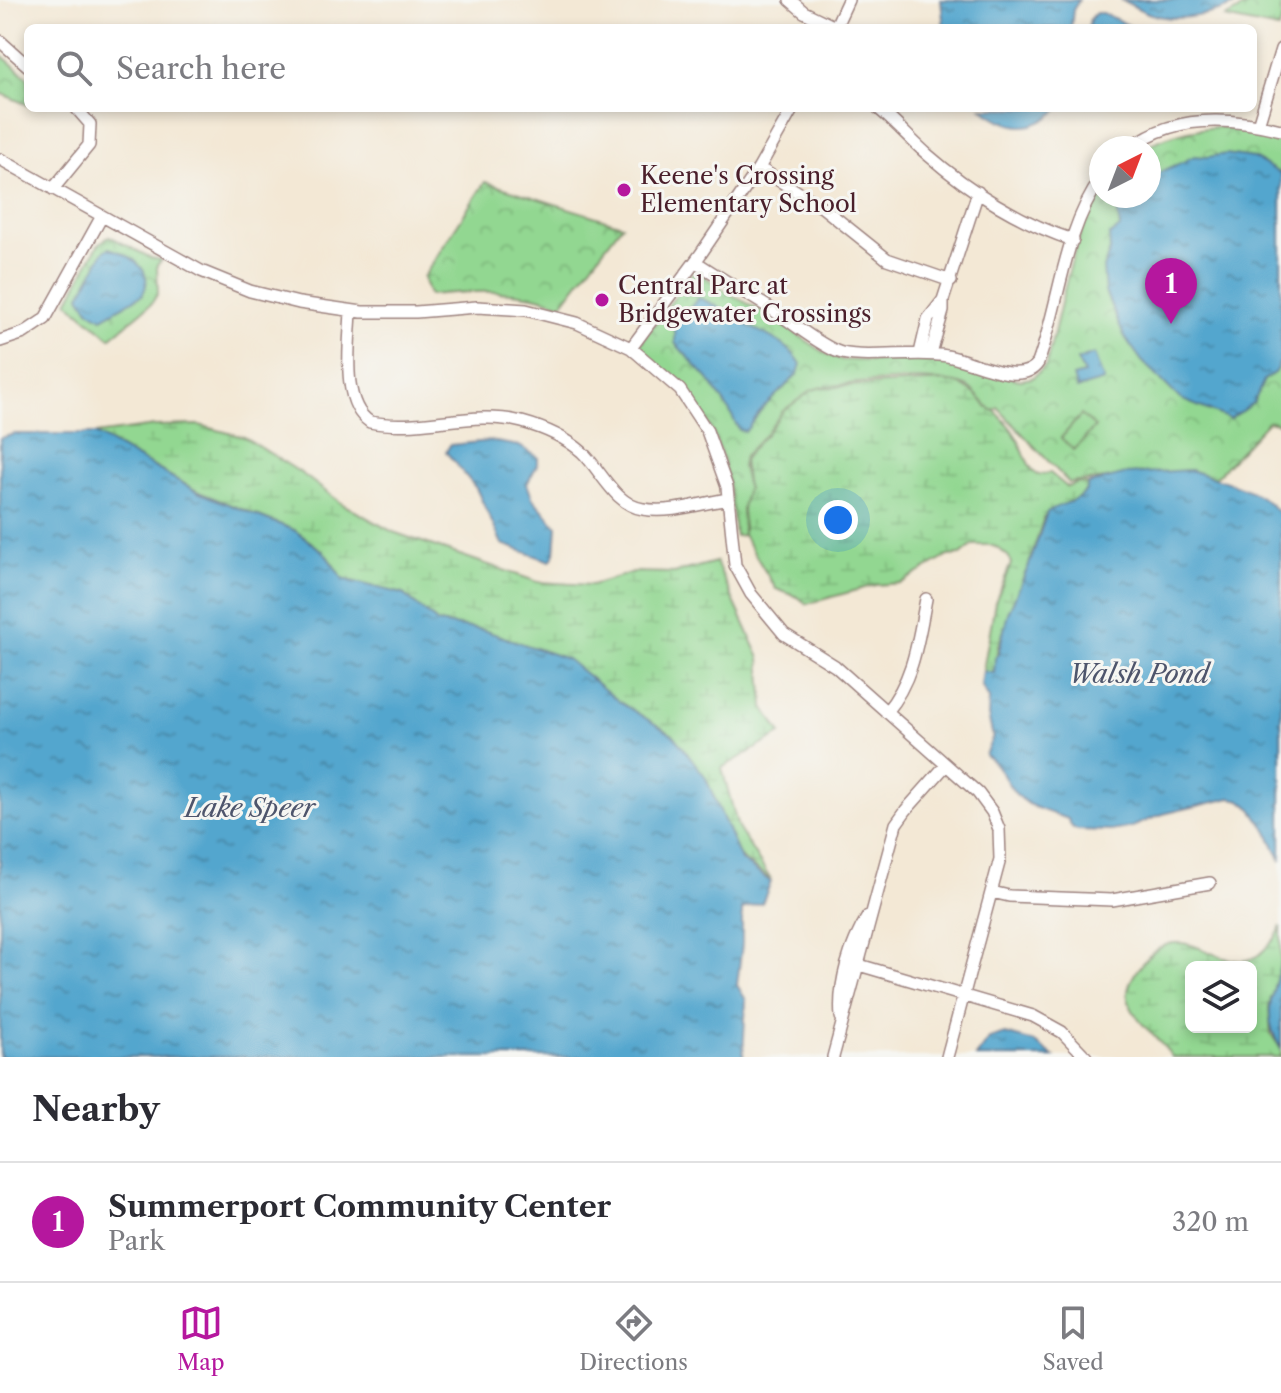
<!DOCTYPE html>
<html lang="en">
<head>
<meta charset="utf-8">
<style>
  :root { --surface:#fff; --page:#f2f2f3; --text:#2b2b33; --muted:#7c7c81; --line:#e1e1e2; --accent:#b5179e }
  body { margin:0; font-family:"Libre Caslon Text",serif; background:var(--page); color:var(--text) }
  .controls { position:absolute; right:24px; bottom:24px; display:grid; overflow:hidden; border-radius:12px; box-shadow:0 4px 12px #0003 }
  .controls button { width:72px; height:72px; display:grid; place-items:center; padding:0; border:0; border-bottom:2px solid var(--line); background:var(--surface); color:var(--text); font:40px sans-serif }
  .compass { position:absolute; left:1089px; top:136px; width:72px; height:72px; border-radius:50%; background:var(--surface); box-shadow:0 4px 12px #0003; rotate:42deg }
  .you { position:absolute; left:838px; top:520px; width:28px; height:28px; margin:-20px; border:6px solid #fff; border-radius:50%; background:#1a73e8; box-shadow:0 0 0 12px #1a73e833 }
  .badge { display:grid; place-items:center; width:52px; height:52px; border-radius:50%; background:var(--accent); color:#fff; font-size:26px; font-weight:700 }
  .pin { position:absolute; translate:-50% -66px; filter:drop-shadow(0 2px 4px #0008) }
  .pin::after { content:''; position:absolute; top:42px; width:28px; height:24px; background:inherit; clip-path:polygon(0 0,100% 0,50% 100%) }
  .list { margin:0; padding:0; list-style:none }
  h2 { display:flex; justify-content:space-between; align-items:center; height:104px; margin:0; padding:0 32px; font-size:34px }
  h2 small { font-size:26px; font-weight:400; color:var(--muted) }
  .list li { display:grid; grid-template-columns:52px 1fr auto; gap:24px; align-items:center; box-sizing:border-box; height:120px; padding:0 32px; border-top:2px solid var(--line) }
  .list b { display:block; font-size:30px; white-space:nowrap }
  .list p { margin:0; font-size:26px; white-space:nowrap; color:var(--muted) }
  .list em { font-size:26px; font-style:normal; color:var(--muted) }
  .icon { flex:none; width:44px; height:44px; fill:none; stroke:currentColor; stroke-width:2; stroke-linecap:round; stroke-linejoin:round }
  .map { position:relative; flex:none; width:1281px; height:1057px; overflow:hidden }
  .search { position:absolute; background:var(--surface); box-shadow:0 4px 12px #0003; left:24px; right:24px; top:24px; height:88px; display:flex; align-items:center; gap:20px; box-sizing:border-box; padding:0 28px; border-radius:12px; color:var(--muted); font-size:30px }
  .sheet { height:224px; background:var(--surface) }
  nav { display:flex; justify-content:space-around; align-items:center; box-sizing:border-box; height:112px; border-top:2px solid var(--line); background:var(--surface); font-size:22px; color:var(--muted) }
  nav a { display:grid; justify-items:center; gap:4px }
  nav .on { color:var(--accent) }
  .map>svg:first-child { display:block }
</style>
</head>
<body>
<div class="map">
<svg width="1281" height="1057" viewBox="0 0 1281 1057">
  <defs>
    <pattern id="wetland-marsh" width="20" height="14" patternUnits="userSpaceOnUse" patternTransform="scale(2)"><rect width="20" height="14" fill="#92d791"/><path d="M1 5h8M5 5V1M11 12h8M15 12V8" fill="none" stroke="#7fb87d"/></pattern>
    <pattern id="park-crowns" width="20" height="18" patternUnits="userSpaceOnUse" patternTransform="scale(2)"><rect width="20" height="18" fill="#92d791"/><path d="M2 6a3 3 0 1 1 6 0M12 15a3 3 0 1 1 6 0" fill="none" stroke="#7fb87d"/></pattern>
    <pattern id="water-ripples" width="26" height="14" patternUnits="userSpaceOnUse" patternTransform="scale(2)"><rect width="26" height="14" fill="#53a6ce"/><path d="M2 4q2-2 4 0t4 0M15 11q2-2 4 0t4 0" fill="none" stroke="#4787a7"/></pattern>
  </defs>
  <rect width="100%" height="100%" fill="#f6f6f2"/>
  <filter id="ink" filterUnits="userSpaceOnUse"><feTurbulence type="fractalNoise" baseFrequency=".0125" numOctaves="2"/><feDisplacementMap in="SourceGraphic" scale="16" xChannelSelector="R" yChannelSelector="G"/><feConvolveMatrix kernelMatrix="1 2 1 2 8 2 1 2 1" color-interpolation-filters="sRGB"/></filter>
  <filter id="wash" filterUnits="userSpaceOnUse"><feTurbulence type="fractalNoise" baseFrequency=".006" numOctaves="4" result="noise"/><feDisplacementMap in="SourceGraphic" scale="32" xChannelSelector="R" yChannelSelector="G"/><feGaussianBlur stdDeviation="1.8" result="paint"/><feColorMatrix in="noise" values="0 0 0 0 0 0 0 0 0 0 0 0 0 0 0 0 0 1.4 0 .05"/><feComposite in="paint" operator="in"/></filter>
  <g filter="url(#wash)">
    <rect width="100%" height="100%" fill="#f3e8d5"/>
    <!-- wetland -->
    <path fill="url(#wetland-marsh)" stroke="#6e7b5e" stroke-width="2" fill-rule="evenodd" d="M950,381C971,386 1006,418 1017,438C1023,449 1026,463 1034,472L1038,475L1050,473L1067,487L1078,483L1088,484C1084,505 1055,502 1044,517L1029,565L1008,613V620L998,645L994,674L983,671L995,602L1011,564L1009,557L998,548L990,545H973L961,555L948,556L901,583L875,585L807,604L798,597L776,589L743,535L742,507L747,488L743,460L783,411L812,390L822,387Z
      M199,425L244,437L301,473L344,505L393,532L538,582L592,585L634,572L674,573L716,562L760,658L764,707L781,734L722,768L738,828L771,880L732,851L673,735L621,703L483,630L438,623L403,594L343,579L324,552L294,530L201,493L95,434L155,426Z
      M1281,926V962L1269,1007L1271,1034L1281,1049V1057H1172C1159,1037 1134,1023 1128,998C1126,989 1132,978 1137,970C1179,911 1210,968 1248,960C1257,958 1262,952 1268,946C1275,939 1278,935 1281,926ZM1191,967H1251V1027H1191Z"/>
    <!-- park -->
    <path fill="url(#park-crowns)" stroke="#6e7b5e" stroke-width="2" d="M1257,0H1281V23L1278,29L1225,18Z
      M0,54L28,78V105L0,93Z
      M1217,127L1258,131L1281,137V424L1268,421L1215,478L1190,470L1069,483L998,408L993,411L991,409C982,403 977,393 968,387C945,374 851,383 822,387L812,390L783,411L766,434L744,456L742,466L747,488L742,507L743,535L735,536C730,480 722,430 683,387C672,376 644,356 640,344L693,272H702L707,278L729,293L766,314L827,354L842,360L879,361L914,359L945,361L1020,380L1032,378L1046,365C1061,309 1071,240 1101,190V196H1149V148H1143C1167,135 1189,129 1217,127Z
      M485,182L622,225L562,304C519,288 475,291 429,295L423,278Z
      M109,236L151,258L162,260L157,265L158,293L151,304L110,338L68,302L98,245Z"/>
    <!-- garden -->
    <path fill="#92d791" stroke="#6e7b5e" stroke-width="2" d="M1081,415L1095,427L1074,450L1061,438Z"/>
    <!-- water -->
    <path fill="url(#water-ripples)" stroke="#4e627c" stroke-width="2" d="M941,0H1079L1073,10L1071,28H944Z
      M1121,0H1246C1219,13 1181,24 1151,14C1141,11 1131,4 1121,0Z
      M1096,13H1103L1134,28H1088L1090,19Z
      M982,108H1060C1032,134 1010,130 982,108Z
      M1226,154L1254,158L1281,174V360L1275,372L1264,380L1254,402L1230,419L1180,399L1142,361L1124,336L1105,292L1103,268L1110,251L1109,236L1120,228L1118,214L1121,201L1129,196H1149V178C1164,169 1179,165 1194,156L1207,157Z
      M109,248C130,254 157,271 142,295L102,318L89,310L80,296L104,251Z
      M698,298C711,301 721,310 732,317C755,331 786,339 801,364L798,374L764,407L745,432L739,430L729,410L708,379L675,343V326Z
      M1094,354L1104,381L1077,389L1073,377L1084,374L1077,360Z
      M15,434H95L200,493L294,530L324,552L343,579L403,594L438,623L483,630L567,659L621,703L673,735L705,776L741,860L771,882L762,903L742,909V944L737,985L746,1000L743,1057H0V438Z
      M490,441L519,446L538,457V463L527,484L533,499L557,526L555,554L550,561L502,544L476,488L446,452L450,445Z
      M1190,470C1222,482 1259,486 1281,516V861L1268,832L1252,809L1241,800L1231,798L1163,814L1132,827L1111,831L1077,830L1072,827L1068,819C1050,812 1030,809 1016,794C1004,781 1000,763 985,755L993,737L988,716L989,699L981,685L983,671L994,673L995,657L998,654L1008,613L1029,565L1047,512C1060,502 1085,503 1088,484L1126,474Z
      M1281,962V1049C1261,1016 1272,996 1281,962Z
      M1005,1034L1034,1042L1054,1057H976L989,1039Z"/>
  </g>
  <g filter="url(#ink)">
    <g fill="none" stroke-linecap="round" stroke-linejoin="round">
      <!-- minor casing -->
      <g stroke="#9e8480" stroke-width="14">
        <path id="minor" d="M790,0L804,12L835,27
          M835,28L848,0
          M0,41L28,66
          M878,108C896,123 911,140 928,155C969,191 1021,223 1073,240
          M1258,125L1281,49
          M1130,148C1173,114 1230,117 1281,130
          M0,159L201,271L250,291L299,303L362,312H416L477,307L526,310L577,323L631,348L680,390L707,431L727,487L735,565L751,594L784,634L835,666L978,793L992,812L999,829L1000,859L947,1057
          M759,168L822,207L887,259L951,281
          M53,189L89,145L90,124L76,108
          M696,262C723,280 751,296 779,314C798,327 816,342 836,351C858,361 917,350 947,356C972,360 1021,388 1038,363C1060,303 1063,232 1101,179
          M351,311C350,342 340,403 370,422C421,432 472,409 522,422C544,428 565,437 582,452C601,470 615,505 643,509C670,514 702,503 728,499
          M0,341L24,333L45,319L102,216
          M631,348L700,255L759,168L793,108
          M920,353L928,319L943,300
          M931,353L943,311V300L978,192
          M886,712C914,679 918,640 926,599
          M992,892L1009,896L1112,900L1210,883
          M859,965L1033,1016L1062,1032L1086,1057
          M841,1017C838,983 850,945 868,916
          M833,1057L896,824L906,810L946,765"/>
      </g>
      <!-- minor -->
      <use href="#minor" stroke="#fff" stroke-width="11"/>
    </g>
  </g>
  <!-- markers -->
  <g fill="#b5179e" stroke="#f6f6f2" stroke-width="3">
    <circle cx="624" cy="190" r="8"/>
    <circle cx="602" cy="300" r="8"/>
  </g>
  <g text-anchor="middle" stroke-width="6" stroke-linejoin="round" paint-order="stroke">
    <!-- poi labels -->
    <g font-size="24" fill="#4a1f2b" stroke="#f6f6f2" text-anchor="start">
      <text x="640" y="184">Keene's Crossing<tspan x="640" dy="28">Elementary School</tspan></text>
      <text x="618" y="294">Central Parc at<tspan x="618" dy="28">Bridgewater Crossings</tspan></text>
    </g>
    <!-- water labels -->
    <g font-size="26" font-style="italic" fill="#4e556c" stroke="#f6f6f2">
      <text x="1139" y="683">Walsh Pond</text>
      <text x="250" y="817">Lake Speer</text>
    </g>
  </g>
</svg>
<div class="controls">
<button><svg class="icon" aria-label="layers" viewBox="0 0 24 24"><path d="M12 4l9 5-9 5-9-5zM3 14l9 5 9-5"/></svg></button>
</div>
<svg class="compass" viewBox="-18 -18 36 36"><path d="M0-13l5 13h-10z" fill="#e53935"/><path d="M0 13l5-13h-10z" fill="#7c7c81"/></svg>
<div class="you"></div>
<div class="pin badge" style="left:1171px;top:324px">1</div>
<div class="search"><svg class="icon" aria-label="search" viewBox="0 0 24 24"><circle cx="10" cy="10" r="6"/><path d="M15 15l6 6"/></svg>Search here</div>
</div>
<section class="sheet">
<h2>Nearby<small></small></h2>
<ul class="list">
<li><span class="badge">1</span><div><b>Summerport Community Center</b><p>Park</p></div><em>320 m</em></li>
</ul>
</section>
<nav>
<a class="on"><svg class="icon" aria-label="map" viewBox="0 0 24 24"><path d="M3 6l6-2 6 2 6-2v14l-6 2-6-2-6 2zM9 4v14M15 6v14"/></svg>Map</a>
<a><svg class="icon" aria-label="directions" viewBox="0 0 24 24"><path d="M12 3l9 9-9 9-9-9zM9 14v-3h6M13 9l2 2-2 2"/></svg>Directions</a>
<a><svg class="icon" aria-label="saved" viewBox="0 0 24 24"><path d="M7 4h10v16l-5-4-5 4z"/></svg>Saved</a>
</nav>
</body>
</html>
